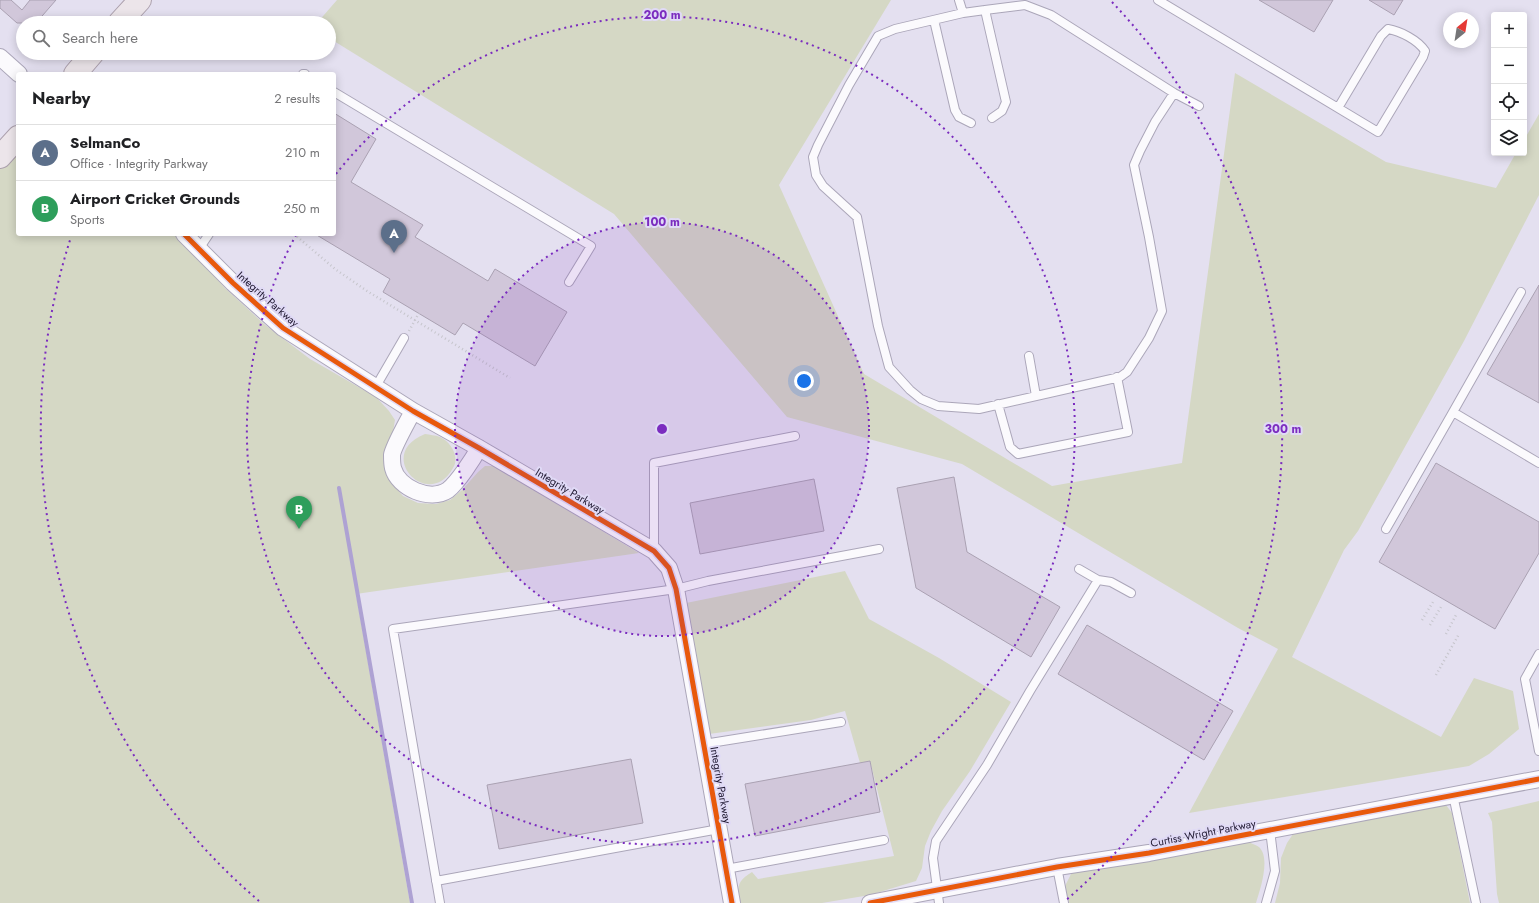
<!DOCTYPE html>
<html lang="en">
<head>
<meta charset="utf-8">
<style>
  :root { --surface:#fff; --page:#f6f6f6; --text:#202124; --muted:#757577; --line:#e0e0e0; --accent:#d93025 }
  body { margin:0; font-family:Jost,sans-serif; background:var(--page); color:var(--text) }
  .controls { position:absolute; right:12px; top:12px; display:grid; overflow:hidden; border-radius:4px; box-shadow:0 2px 10px #0003 }
  .controls button { width:36px; height:36px; display:grid; place-items:center; padding:0; border:0; border-bottom:1px solid var(--line); background:var(--surface); color:var(--text); font:20px sans-serif }
  .compass { position:absolute; left:1443px; top:12px; width:36px; height:36px; border-radius:50%; background:var(--surface); box-shadow:0 2px 10px #0003; rotate:30deg }
  .you { position:absolute; left:804px; top:381px; width:14px; height:14px; margin:-10px; border:3px solid #fff; border-radius:50%; background:#1a73e8; box-shadow:0 0 0 6px #1a73e833 }
  .badge { display:grid; place-items:center; width:26px; height:26px; border-radius:50%; background:var(--accent); color:#fff; font-size:13px; font-weight:700 }
  .pin { position:absolute; translate:-50% -33px; filter:drop-shadow(0 1px 2px #0008) }
  .pin::after { content:''; position:absolute; top:21px; width:14px; height:12px; background:inherit; clip-path:polygon(0 0,100% 0,50% 100%) }
  .list { margin:0; padding:0; list-style:none }
  h2 { display:flex; justify-content:space-between; align-items:center; height:52px; margin:0; padding:0 16px; font-size:17px }
  h2 small { font-size:13px; font-weight:400; color:var(--muted) }
  .list li { display:grid; grid-template-columns:26px 1fr auto; gap:12px; align-items:center; box-sizing:border-box; height:56px; padding:0 16px; border-top:1px solid var(--line) }
  .list b { display:block; font-size:15px; white-space:nowrap }
  .list p { margin:0; font-size:13px; white-space:nowrap; color:var(--muted) }
  .list em { font-size:13px; font-style:normal; color:var(--muted) }
  .icon { flex:none; width:22px; height:22px; fill:none; stroke:currentColor; stroke-width:2; stroke-linecap:round; stroke-linejoin:round }
  .map { position:relative; flex:none; width:1539px; height:903px; overflow:hidden }
  .search { position:absolute; background:var(--surface); box-shadow:0 2px 10px #0003; left:16px; top:16px; width:320px; height:44px; display:flex; align-items:center; gap:10px; box-sizing:border-box; padding:0 14px; border-radius:22px; color:var(--muted); font-size:15px }
  .panel { position:absolute; background:var(--surface); box-shadow:0 2px 10px #0003; left:16px; top:72px; width:320px; height:164px; border-radius:4px }
  .map>svg:first-child { display:block }
</style>
</head>
<body>
<div class="map">
<svg width="1539" height="903" viewBox="0 0 1539 903">
  <rect width="100%" height="100%" fill="#e4e0f0"/>
  <!-- green -->
  <path fill="#d5d8c5" d="M337,0H891L779,185L864,374L1052,486L1182,463L1235,73L1386,162L1496,188L1516,153H1524V140L1539,114V195L1464,341L1358,531L1344,550L1292,657L1441,737L1474,678L1513,691L1519,729L1489,754L1469,766L1189,813L1278,649L1238,628L962,464L787,417L614,214L329,38V23H317Z
    M18,137V234H176L225,288L264,324L310,359L376,397L389,411L395,420L393,432L384,462L389,480L403,496L418,503L436,504L450,500L462,490L478,472L485,466H494L639,553L356,594L410,903H0V157Z
    M425,434C430,435 435,435 440,437C451,442 460,457 453,468C429,512 373,455 425,434Z
    M845,571L869,619L939,658L1011,702L970,771L942,811L931,831L925,846L922,868L916,881L870,895L822,903H739C737,887 737,881 752,872L758,879L894,856L870,761L860,763L845,711L811,720L709,734L686,603Z
    M1539,801V903H1499L1497,894L1492,822L1488,813Z
    M1446,805L1452,813L1470,903H1275L1280,883L1281,858L1287,843L1295,831Z
    M1248,842C1251,843 1256,845 1259,847C1271,858 1260,890 1256,903H1069L1065,886L1072,872Z"/>
  <g fill="none" stroke-linecap="round" stroke-linejoin="round">
    <!-- stream -->
    <path stroke="#aea2d3" stroke-width="4" d="M339,488L412,903"/>
  </g>
  <!-- building -->
  <path fill="#d1c7da" stroke="#aaa1b2" d="M0,0H11L22,10L30,0H56L36,23H17L0,8Z
    M1259,0H1333L1314,32Z
    M1369,0H1403L1394,15Z
    M334,113L376,139L351,182L423,225L415,237L488,281L495,269L567,312L535,366L463,323L455,335L383,292L390,279L315,234H334Z
    M1539,285V403L1487,374Z
    M1436,463L1539,522V553L1495,629L1379,562Z
    M954,477L967,552L1060,607L1031,657L916,588L897,488Z
    M814,479L824,531L700,554L690,503Z
    M1087,625L1233,711L1204,760L1058,674Z
    M631,759L643,823L499,849L487,785Z
    M870,761L880,812L755,836L745,784Z"/>
  <g fill="none" stroke-linecap="round" stroke-linejoin="round">
    <!-- lane casing -->
    <g stroke="#aba6b9" stroke-width="10">
      <path id="lane" d="M959,0L963,13
        M1158,0C1231,44 1305,88 1378,132L1423,57L1425,51C1418,40 1400,31 1388,29L1381,36L1338,108
        M985,10L1006,102L1002,111L992,118
        M934,20L955,110L959,117L971,123
        M303,74H305
        M334,92L591,246L569,282
        M1174,93L1155,122L1140,151L1134,165L1149,237L1162,311L1149,338L1127,372L1120,377L979,409L938,406L921,399L910,390L889,367L878,326L857,217L823,186L816,175L813,157L818,145L849,85L878,36L895,29L963,13L985,10L1025,5L1051,15L1174,93L1199,106
        M199,249L209,234
        M1521,292L1453,412L1539,463
        M1029,356L1036,396
        M375,388L404,338
        M998,404L1010,447L1018,454L1128,432L1117,377
        M1386,529L1453,412
        M654,551V463L795,436
        M1079,569L1098,580L1111,582L1131,593
        M1539,654L1525,679L1539,751
        M704,744L841,722
        M1453,795L1476,903
        M1057,867L1064,903
        M726,869L884,840
        M436,881L719,829
        M440,903L393,629L676,589L708,581L879,549
        M939,903L933,858L936,841L987,765L1030,691L1098,580
        M1266,903L1275,871L1270,830"/>
    </g>
    <!-- street casing -->
    <g stroke="#aba6b9" stroke-width="18">
      <path id="street" d="M0,57L19,74
        M184,234L233,283L283,328L413,411L479,448L654,551L669,568L676,589L732,903
        M413,411C408,421 393,447 392,455C392,459 392,464 393,468C398,488 430,502 448,490C458,482 473,459 479,448
        M870,903L1057,867L1149,853L1539,779"/>
    </g>
    <!-- primary casing -->
    <g stroke="#aca0ad" stroke-width="24">
      <path id="primary" d="M119,23L140,0
        M75,74L93,53
        M0,157L18,137"/>
    </g>
    <!-- path -->
    <path stroke="#c6c5cc" stroke-width="2.5" stroke-dasharray="1 3" stroke-linecap="butt" d="M294,234L335,269L367,291L510,378
      M409,331L419,313
      M1422,620L1433,602
      M1430,625L1441,607
      M1446,634L1456,615
      M1436,675L1459,634"/>
    <!-- lane -->
    <use href="#lane" stroke="#fbfafd" stroke-width="8"/>
    <!-- street -->
    <use href="#street" stroke="#fbfafd" stroke-width="16"/>
    <!-- primary -->
    <use href="#primary" stroke="#ece5ea" stroke-width="22"/>
    <!-- cycleway casing -->
    <g stroke="#e0daf6" stroke-width="8">
      <path id="cycleway" d="M184,234L233,283L283,328L413,411L479,448L654,551L669,568L676,589L732,903
        M870,903L1057,867L1149,853L1539,779"/>
    </g>
    <!-- cycleway -->
    <use href="#cycleway" stroke="#e8590c" stroke-width="5"/>
  </g>
  <!-- distance rings -->
  <circle cx="662" cy="429" r="207" fill="#7b2cbf" fill-opacity=".12"/>
  <g fill="none" stroke="#7b2cbf" stroke-width="2" stroke-dasharray="2 4">
    <circle cx="662" cy="429" r="207"/>
    <path d="M336 174A414 414 0 1 1 296 235"/>
    <path d="M259 901A621 621 0 0 1 71 237M1112 2A621 621 0 0 1 1065 901"/>
  </g>
  <g text-anchor="middle" stroke-width="4" stroke-linejoin="round" paint-order="stroke">
    <!-- street labels -->
    <g font-size="11" fill="#1f1831" stroke="#e0daf6">
      <text transform="translate(268 299) rotate(41)" y="4">Integrity Parkway</text>
      <text transform="translate(570 491) rotate(31)" y="4">Integrity Parkway</text>
      <text transform="translate(721 785) rotate(80)" y="4">Integrity Parkway</text>
      <text transform="translate(1203 833) rotate(-11)" y="4">Curtiss Wright Parkway</text>
    </g>
  </g>
  <circle cx="662" cy="429" r="6" fill="#7b2cbf" stroke="#e0daf6" stroke-width="2"/>
  <g font-size="12" text-anchor="middle" font-weight="bold" fill="#7b2cbf" stroke="#e0daf6" stroke-width="4" stroke-linejoin="round" paint-order="stroke">
    <text x="662" y="19">200 m</text>
    <text x="662" y="226">100 m</text>
    <text x="1283" y="433">300 m</text>
  </g>
</svg>
<div class="controls">
<button>+</button>
<button>−</button>
<button><svg class="icon" aria-label="locate" viewBox="0 0 24 24"><circle cx="12" cy="12" r="6"/><path d="M12 2v4M12 18v4M2 12h4M18 12h4"/></svg></button>
<button><svg class="icon" aria-label="layers" viewBox="0 0 24 24"><path d="M12 4l9 5-9 5-9-5zM3 14l9 5 9-5"/></svg></button>
</div>
<svg class="compass" viewBox="-18 -18 36 36"><path d="M0-13l5 13h-10z" fill="#e53935"/><path d="M0 13l5-13h-10z" fill="#757577"/></svg>
<div class="you"></div>
<div class="pin badge" style="left:394px;top:253px;background:#5c6f8a">A</div>
<div class="pin badge" style="left:299px;top:529px;background:#2e9e5b">B</div>
<div class="search"><svg class="icon" aria-label="search" viewBox="0 0 24 24"><circle cx="10" cy="10" r="6"/><path d="M15 15l6 6"/></svg>Search here</div>
<section class="panel">
<h2>Nearby<small>2 results</small></h2>
<ul class="list">
<li><span class="badge" style="background:#5c6f8a">A</span><div><b>SelmanCo</b><p>Office · Integrity Parkway</p></div><em>210 m</em></li>
<li><span class="badge" style="background:#2e9e5b">B</span><div><b>Airport Cricket Grounds</b><p>Sports</p></div><em>250 m</em></li>
</ul>
</section>
</div>
</body>
</html>
